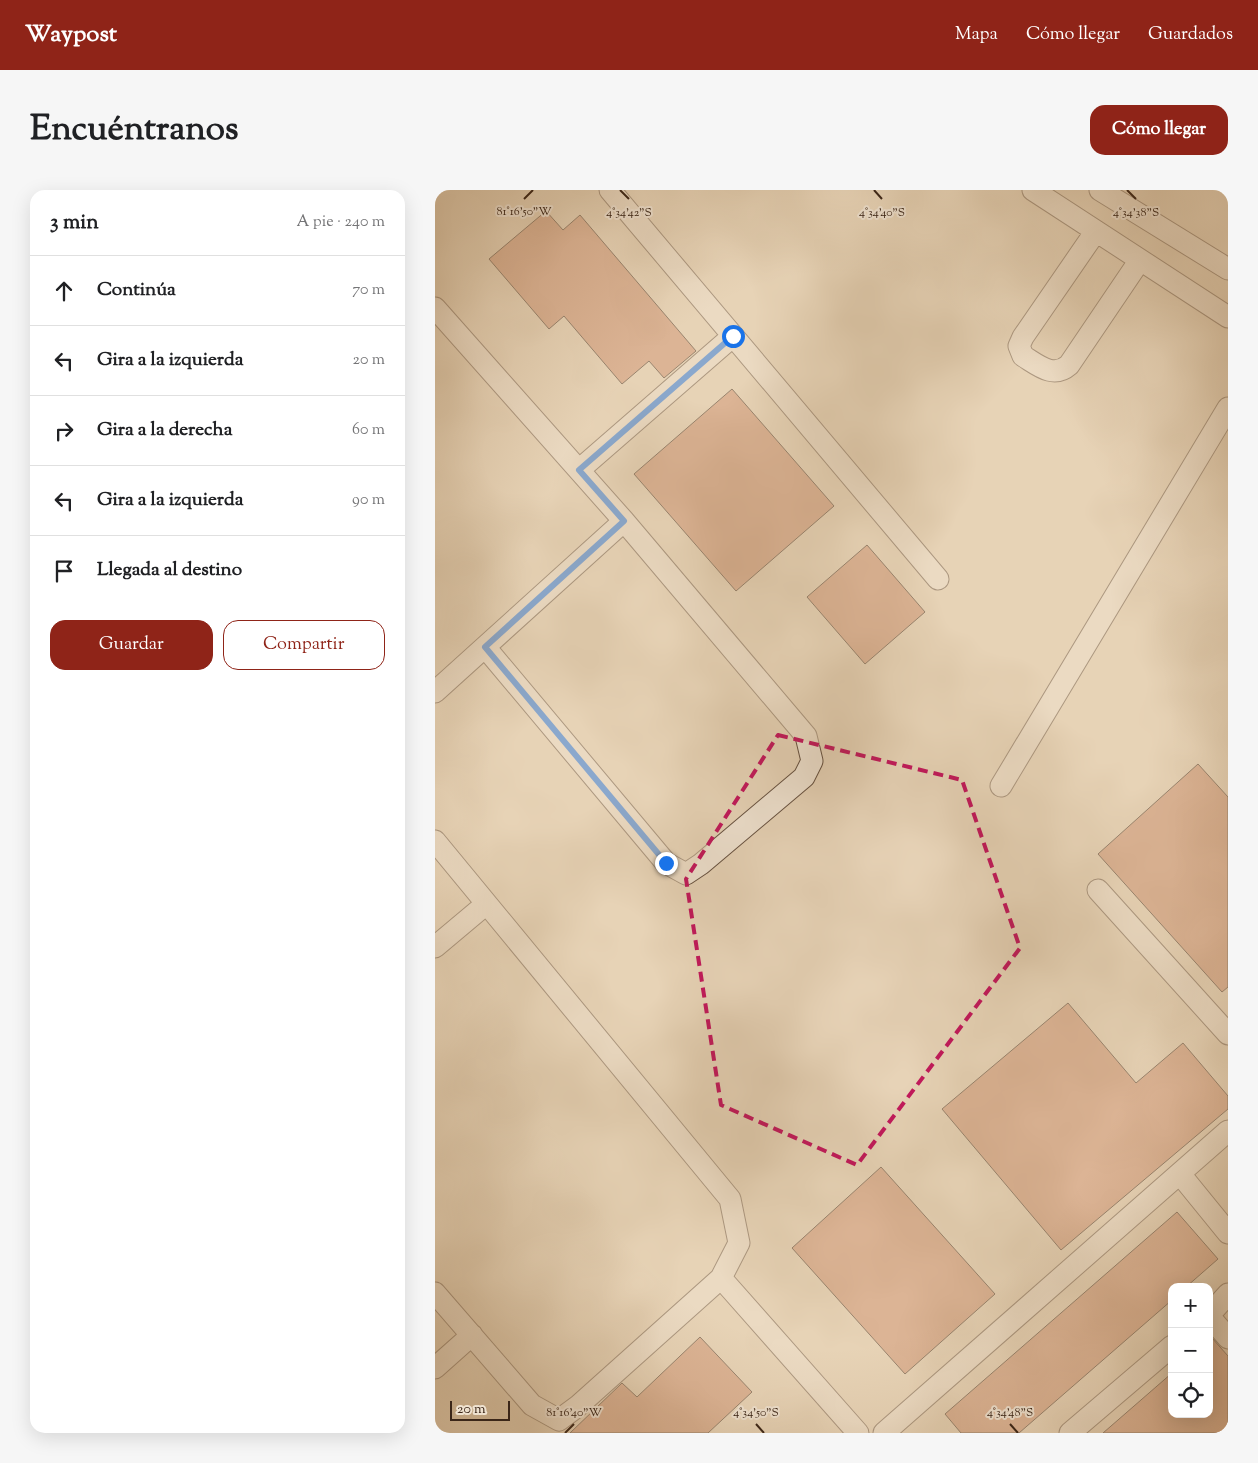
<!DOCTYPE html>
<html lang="es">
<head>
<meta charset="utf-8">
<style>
  :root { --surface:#fff; --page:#f6f6f6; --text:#202124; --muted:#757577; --line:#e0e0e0; --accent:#8f2418 }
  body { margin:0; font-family:"Sorts Mill Goudy",serif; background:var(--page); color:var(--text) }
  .controls { position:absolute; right:15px; bottom:15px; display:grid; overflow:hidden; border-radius:10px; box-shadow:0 5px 20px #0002 }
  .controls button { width:45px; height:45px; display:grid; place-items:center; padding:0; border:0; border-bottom:1px solid var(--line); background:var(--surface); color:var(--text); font:25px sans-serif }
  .scale { position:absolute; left:15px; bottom:12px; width:60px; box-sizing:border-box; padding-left:5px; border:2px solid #3b2618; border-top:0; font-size:14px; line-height:18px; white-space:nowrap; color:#3b2618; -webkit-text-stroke:4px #efe2d0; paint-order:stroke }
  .stop { position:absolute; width:15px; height:15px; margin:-11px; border:4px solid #1a73e8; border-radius:50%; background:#fff }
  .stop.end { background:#1a73e8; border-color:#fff; box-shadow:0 1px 5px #0008 }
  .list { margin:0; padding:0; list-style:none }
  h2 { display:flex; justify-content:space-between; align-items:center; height:65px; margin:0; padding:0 20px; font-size:21px }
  h2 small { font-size:16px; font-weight:400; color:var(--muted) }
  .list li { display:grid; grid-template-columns:32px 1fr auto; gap:15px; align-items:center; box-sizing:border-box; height:70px; padding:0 20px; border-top:1px solid var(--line) }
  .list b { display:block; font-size:19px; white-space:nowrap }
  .list em { font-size:16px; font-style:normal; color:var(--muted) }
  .actions { display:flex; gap:10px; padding:15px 20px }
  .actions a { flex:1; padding:11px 0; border:1px solid var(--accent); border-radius:15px; text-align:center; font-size:18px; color:var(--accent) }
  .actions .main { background:var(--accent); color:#fff }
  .icon { flex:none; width:28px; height:28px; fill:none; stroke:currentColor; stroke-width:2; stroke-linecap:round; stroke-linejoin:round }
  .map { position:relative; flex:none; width:793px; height:1243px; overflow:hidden; border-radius:15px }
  header { display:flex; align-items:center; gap:30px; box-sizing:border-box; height:70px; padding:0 25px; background:var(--accent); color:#fff }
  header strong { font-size:24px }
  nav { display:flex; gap:28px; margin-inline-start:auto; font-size:18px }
  .intro { display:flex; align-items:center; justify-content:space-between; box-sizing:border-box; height:120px; padding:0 30px }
  h1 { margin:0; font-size:35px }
  .button { padding:12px 22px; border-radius:15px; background:var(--accent); color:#fff; font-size:18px; font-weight:700 }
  main { display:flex; gap:30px; padding:0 30px }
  aside { flex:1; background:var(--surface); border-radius:15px; box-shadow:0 5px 20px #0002 }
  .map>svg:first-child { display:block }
</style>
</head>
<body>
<header>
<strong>Waypost</strong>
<nav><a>Mapa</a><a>Cómo llegar</a><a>Guardados</a></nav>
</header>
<div class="intro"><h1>Encuéntranos</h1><a class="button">Cómo llegar</a></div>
<main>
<aside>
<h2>3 min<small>A pie · 240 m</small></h2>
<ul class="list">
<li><svg class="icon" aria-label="ahead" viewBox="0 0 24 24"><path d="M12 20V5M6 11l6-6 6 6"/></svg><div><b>Continúa</b></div><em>70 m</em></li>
<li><svg class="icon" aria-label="left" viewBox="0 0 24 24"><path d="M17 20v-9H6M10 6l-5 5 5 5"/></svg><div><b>Gira a la izquierda</b></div><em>20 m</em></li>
<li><svg class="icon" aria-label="right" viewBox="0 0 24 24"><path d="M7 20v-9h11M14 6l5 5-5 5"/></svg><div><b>Gira a la derecha</b></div><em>60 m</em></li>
<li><svg class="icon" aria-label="left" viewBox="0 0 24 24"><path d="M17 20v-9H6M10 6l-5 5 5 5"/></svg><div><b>Gira a la izquierda</b></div><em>90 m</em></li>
<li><svg class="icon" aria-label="arrive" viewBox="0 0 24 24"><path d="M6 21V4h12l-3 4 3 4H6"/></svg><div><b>Llegada al destino</b></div></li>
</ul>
<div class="actions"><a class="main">Guardar</a><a>Compartir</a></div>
</aside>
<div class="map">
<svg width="793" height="1243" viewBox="0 0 793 1243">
  <rect width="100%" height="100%" fill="#e7d3b7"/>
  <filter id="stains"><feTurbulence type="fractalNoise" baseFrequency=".004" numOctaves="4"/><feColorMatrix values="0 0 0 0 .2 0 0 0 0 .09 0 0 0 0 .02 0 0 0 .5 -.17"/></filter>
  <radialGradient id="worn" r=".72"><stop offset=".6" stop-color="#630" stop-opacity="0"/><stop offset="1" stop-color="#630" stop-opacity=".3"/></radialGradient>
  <!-- building -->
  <path fill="#ce8f6e" stroke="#3b2618" d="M111,21L128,40L145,25L261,161L229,188L214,171L187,194L129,126L114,139L54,69Z
    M297,199L399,316L301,401L199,284Z
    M432,355L490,422L430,474L372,407Z
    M763,574L793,607V797L787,802L663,664Z
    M633,813L701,893L748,853L793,906V919L626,1060L507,919Z
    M446,977L560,1104L470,1184L357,1058Z
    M742,1022L783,1069L751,1097H737V1110L584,1243H526L510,1224Z
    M265,1147L317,1202L273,1243H135L187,1193L202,1207Z
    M777,1148L793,1166V1243H668L737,1183V1224H774V1150Z"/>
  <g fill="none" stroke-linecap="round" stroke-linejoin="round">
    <!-- minor casing -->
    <g stroke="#665140" stroke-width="23">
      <path id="minor" d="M175,0L503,389
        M598,0L793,127
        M665,0L793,79
        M661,41L588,147L584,156L588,166C603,175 618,189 634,175L705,70
        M0,118L189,331L371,546L377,571L369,587L266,674L251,684L231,673L50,457
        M144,280L298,146
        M0,502L189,331
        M566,596L793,218
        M0,651L295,1009L304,1053L286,1088L143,1216L124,1230L97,1215L0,1103
        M663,700L793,844
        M0,757L50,715
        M745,984L793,1043
        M286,1088L423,1243
        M774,1125L793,1104
        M774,1126L793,1148
        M0,1178L37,1145
        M449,1243L793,941
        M635,1243L737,1156"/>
    </g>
    <!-- minor -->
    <use href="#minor" stroke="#efe2d0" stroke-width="21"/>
  </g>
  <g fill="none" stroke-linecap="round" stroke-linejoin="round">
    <!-- route -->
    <path stroke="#1a73e8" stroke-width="6" d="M231,673L50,457L189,331L144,280L298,146"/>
  </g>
  <!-- marked area -->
  <path d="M0 0H793V1243H0ZM343,545L527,590L585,758L422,975L286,915L251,689Z" fill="#e7d3b7" fill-opacity=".55" fill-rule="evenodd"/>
  <path fill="none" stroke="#c2185b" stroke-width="4" stroke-dasharray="10 6" stroke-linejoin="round" d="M343,545L527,590L585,758L422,975L286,915L251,689Z"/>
  <!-- ticks -->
  <path fill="none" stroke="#3b2618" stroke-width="2" d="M185,0L194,9M439,0L447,9M692,0L701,9M89,9L98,0M321,1234L329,1243M575,1234L583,1243M130,1243L139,1234"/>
  <g font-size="12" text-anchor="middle" fill="#3b2618" stroke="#efe2d0" stroke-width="4" stroke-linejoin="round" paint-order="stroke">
    <text x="89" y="25">81°16'50"W</text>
    <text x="194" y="26">4°34'42"S</text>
    <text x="447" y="26">4°34'40"S</text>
    <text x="701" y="26">4°34'38"S</text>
    <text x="321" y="1226">4°34'50"S</text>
    <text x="575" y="1226">4°34'48"S</text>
    <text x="139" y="1226">81°16'40"W</text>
  </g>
  <rect width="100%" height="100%" filter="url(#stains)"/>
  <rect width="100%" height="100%" fill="url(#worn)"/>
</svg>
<div class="controls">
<button>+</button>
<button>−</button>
<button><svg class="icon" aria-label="locate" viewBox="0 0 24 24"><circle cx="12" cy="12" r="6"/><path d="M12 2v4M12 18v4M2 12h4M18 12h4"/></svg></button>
</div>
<div class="scale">20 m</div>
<div class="stop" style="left:298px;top:146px"></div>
<div class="stop end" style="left:231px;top:673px"></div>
</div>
</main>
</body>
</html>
